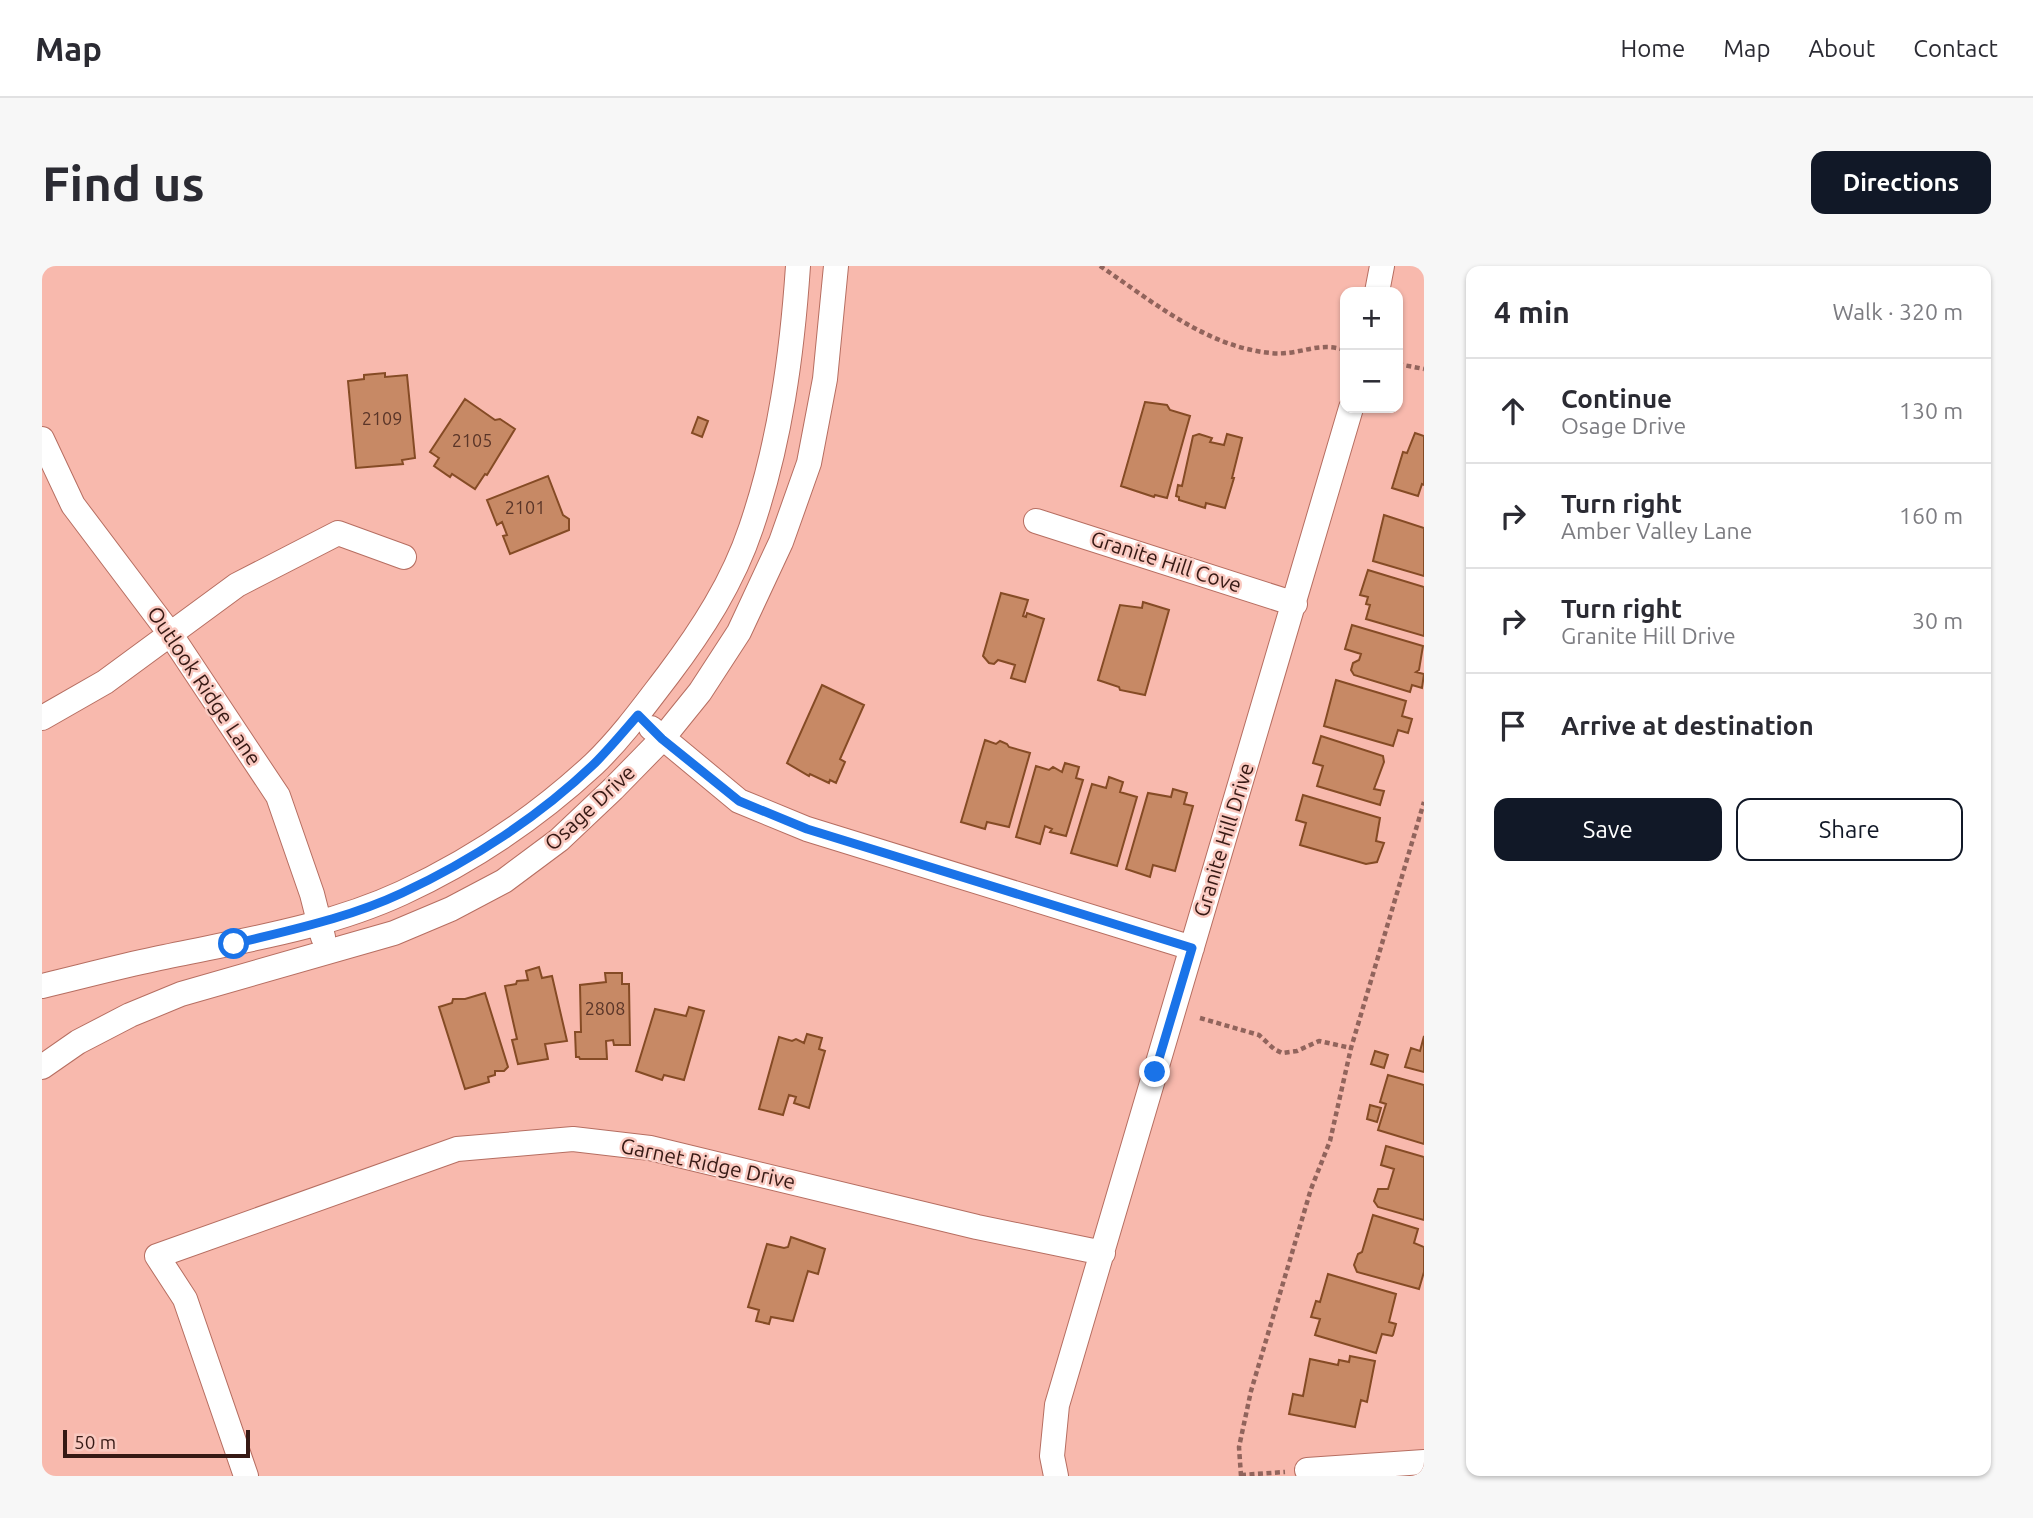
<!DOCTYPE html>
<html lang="en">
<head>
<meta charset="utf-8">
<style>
  :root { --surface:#fff; --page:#f7f7f7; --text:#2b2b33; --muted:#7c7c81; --line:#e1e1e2; --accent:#111827 }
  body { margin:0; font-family:Ubuntu,sans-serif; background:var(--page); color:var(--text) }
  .controls { position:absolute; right:21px; top:21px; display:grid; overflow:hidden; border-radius:14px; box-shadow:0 2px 5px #0004 }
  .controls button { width:63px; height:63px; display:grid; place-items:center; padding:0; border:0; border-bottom:2px solid var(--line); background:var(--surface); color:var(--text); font:35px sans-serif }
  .scale { position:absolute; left:21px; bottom:18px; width:187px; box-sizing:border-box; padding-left:7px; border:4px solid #361914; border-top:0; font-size:19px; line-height:24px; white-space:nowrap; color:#361914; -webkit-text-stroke:5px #facac1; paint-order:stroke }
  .stop { position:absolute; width:21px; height:21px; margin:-16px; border:5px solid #1a73e8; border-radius:50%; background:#fff }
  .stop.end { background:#1a73e8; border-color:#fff; box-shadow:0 2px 7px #0008 }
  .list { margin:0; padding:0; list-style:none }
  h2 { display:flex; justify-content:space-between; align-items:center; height:91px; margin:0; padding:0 28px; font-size:30px }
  h2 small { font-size:23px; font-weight:400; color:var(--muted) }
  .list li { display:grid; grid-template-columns:46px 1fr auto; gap:21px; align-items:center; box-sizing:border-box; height:105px; padding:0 28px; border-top:2px solid var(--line) }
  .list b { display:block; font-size:26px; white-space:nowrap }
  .list p { margin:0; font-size:23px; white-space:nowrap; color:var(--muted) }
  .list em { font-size:23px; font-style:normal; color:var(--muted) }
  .actions { display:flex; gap:14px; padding:21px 28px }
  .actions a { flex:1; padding:16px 0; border:2px solid var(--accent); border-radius:14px; text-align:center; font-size:24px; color:var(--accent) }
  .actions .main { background:var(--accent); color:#fff }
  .icon { flex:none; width:38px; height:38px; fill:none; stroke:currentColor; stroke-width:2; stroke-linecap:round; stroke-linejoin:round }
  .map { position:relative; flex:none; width:1382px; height:1210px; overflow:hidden; border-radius:14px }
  header { display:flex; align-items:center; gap:42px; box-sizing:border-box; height:98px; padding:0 35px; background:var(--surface); border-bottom:2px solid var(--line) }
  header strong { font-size:33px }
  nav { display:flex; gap:38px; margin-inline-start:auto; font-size:24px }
  .intro { display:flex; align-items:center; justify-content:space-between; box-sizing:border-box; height:168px; padding:0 42px }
  h1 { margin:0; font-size:49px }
  .button { padding:18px 32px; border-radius:14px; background:var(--accent); color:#fff; font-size:24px; font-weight:700 }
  main { display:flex; gap:42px; padding:0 42px }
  aside { flex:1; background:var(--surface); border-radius:14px; box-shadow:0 2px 5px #0004 }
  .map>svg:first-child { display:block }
</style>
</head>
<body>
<header>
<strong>Map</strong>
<nav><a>Home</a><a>Map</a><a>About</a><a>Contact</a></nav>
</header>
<div class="intro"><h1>Find us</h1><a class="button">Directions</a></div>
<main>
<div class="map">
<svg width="1382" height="1210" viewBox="0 0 1382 1210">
  <rect width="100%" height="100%" fill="#f8b9ad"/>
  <!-- building -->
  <path fill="#c78965" stroke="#854b25" stroke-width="2" d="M343,107V111L365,109L373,192L360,194L361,198L314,202L306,115L322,113V109Z
    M423,133L453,154L458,153L473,163L445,209L443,208L433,223L410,208L408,211L392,200L397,192L388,186Z
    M1103,136L1125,139L1128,144L1148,150L1125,232L1113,229L1112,231L1079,220Z
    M656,151L666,155L660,171L650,167Z
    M1373,167L1382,170V219L1380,218L1376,230L1350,222L1361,186L1365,187Z
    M1157,168L1170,172L1168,176L1182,179L1185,168L1200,172L1190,212H1192L1183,242L1164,237L1163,242L1137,234V231L1134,230L1136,219L1140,220L1151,170Z
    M506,210L521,249L527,253V264L468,288L461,270L465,269L460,256L455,259L445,234Z
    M1342,249L1382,262V310L1331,295Z
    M1326,304L1382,321V370L1324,353L1328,339L1324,338L1326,331L1318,329Z
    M959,327L986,334L981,350L984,351L985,347L1002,353L983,416L969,412L973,399L956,394L952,398L947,397L941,390Z
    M1101,336L1127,344L1103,429L1078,424L1077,421L1056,414L1078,339L1100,342Z
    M1310,359L1381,380L1377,404L1374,406L1382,408L1380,422L1370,419L1368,426L1312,409L1309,404L1311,397L1317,394L1319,388L1303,383Z
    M1294,414L1364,435L1360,450L1370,453L1366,467L1356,464L1351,480L1282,460Z
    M780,419L822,439L798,493L803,496L794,517L788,514L787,517L768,508L767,510L745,497Z
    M1279,470L1341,490L1342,496L1332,523L1342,525L1338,539L1275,520L1281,500L1271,497Z
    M943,474L954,478L958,475L965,478L967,481L988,487L967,561L945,556L943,563L919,556Z
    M1023,497L1037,501L1034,512L1041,514L1024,570L1008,566L1010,563L1003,560L998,578L974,571L994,500L1007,504L1011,501L1020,506Z
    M1067,511L1081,516L1078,526L1095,531L1075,600L1029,587L1050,518L1064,522Z
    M1131,523L1145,527L1142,538L1151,540L1133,605L1111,599L1108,611L1084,603L1106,527L1129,531Z
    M1261,529L1338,552L1334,575L1342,577L1335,596L1324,598L1258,579L1264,557L1254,554Z
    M497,701L500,712L510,710L525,775L503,778L506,793L476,798L470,774L475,773L463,720L474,718L475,715L486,714L484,705Z
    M563,707H580V718H587L588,779H572L571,774L564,775L565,793H538L537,791H534L533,766H539L538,719L564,716Z
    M443,727L466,801L462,805H453V809L446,811L447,816L423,823L397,741L410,737L411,733H423Z
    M647,741L662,745L642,814L622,809L620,814L594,805L613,743L644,750Z
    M765,768L780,772L777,783L783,785L767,842L752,837L754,831L747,829L741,849L717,843L737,771L750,775L754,773L762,777Z
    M1382,770V806L1363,801L1369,782L1378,785Z
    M1333,785L1346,789L1342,802L1329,798Z
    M1346,809L1382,819V878L1336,864L1344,838L1338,836Z
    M1328,839L1339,842L1335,856L1325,853Z
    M1344,880L1382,891V954L1336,941L1332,935L1336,923H1346L1352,903L1339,899Z
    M1331,949L1376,963L1372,977L1382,981V1006L1377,1023L1315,1006L1312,999L1316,988L1320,986Z
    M749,971L783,983L776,1008L766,1005L751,1055L729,1051L727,1058L714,1055L717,1044L706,1041L725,978L742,982L746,981Z
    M1286,1008L1354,1028L1347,1056L1354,1058L1351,1069L1350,1070L1340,1068L1334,1087L1273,1069L1278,1053L1269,1051L1274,1035L1278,1036Z
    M1308,1090L1333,1095L1325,1136L1319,1134L1313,1161L1247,1148L1251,1128L1261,1130L1268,1093L1296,1099L1297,1094L1307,1096Z"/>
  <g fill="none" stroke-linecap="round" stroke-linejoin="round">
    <!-- minor casing -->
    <g stroke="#b66e61" stroke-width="26">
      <path id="minor" d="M1335,26L1340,0
        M0,173L31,239L129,369L236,530L270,628L281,671
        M994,255L1253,338
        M0,452L63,416L195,319L296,267L362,291
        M609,462L697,535L765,563L1150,682
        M0,720C38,711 75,701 113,693C196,675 282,663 360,627C429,595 496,550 552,498C580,471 603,439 626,409C660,364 691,316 709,262C738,177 750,89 756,0
        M0,801L36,776L88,749L139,728L352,667L409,643L462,615L517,574L571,523L620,473L658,426L697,366L739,276L767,197L783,113L794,0
        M1265,1204L1382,1196
        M204,1210L143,1033L115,990L415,883L531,873L608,882L935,961L1061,987
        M1014,1210L1010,1190L1015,1139L1309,142"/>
    </g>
    <!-- path -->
    <path stroke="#91645c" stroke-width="4.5" stroke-dasharray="5 3.5" stroke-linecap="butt" d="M1058,0C1110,35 1164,81 1229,87C1258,90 1274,75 1303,84
      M1356,98L1382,103
      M1158,752L1217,769L1232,783L1240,787L1255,785L1277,775L1309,782
      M1199,1209L1243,1206
      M1199,1210L1197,1181L1209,1125L1269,923L1288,875L1309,782L1382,536"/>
    <!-- minor -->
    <use href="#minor" stroke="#fff" stroke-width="24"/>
  </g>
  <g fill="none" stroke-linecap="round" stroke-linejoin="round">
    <!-- route -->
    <path stroke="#1a73e8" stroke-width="9" d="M192,678C248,664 307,652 360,627C429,595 498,550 553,497C568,482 582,465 596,449L620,473L697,535L765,563L1150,682L1113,806"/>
  </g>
  <g text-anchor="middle" stroke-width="5" stroke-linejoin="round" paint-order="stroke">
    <!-- number labels -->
    <g font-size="18" fill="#5a3528">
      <text x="340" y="159">2109</text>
      <text x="430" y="181">2105</text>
      <text x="483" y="248">2101</text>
      <text x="563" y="749">2808</text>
    </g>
    <!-- street labels -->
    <g font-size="21" fill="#361914" stroke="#facac1">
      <text transform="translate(1124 296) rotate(18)" y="7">Granite Hill Cove</text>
      <text transform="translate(162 420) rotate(56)" y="7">Outlook Ridge Lane</text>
      <text transform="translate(548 542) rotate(-43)" y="7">Osage Drive</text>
      <text transform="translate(1182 574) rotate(-73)" y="7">Granite Hill Drive</text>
      <text transform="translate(666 898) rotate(12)" y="7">Garnet Ridge Drive</text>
    </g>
  </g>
</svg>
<div class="controls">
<button>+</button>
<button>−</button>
</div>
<div class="scale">50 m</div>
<div class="stop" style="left:192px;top:678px"></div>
<div class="stop end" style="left:1113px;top:806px"></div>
</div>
<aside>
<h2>4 min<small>Walk · 320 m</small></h2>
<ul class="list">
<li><svg class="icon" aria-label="ahead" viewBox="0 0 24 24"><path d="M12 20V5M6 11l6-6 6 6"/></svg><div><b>Continue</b><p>Osage Drive</p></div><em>130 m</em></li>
<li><svg class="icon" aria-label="right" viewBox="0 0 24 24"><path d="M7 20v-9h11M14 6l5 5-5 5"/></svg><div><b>Turn right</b><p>Amber Valley Lane</p></div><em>160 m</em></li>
<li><svg class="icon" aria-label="right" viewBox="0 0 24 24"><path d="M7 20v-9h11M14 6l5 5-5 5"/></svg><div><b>Turn right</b><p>Granite Hill Drive</p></div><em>30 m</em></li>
<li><svg class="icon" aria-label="arrive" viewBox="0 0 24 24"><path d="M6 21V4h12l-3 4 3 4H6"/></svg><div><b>Arrive at destination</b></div></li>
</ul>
<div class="actions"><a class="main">Save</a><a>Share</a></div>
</aside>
</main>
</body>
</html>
